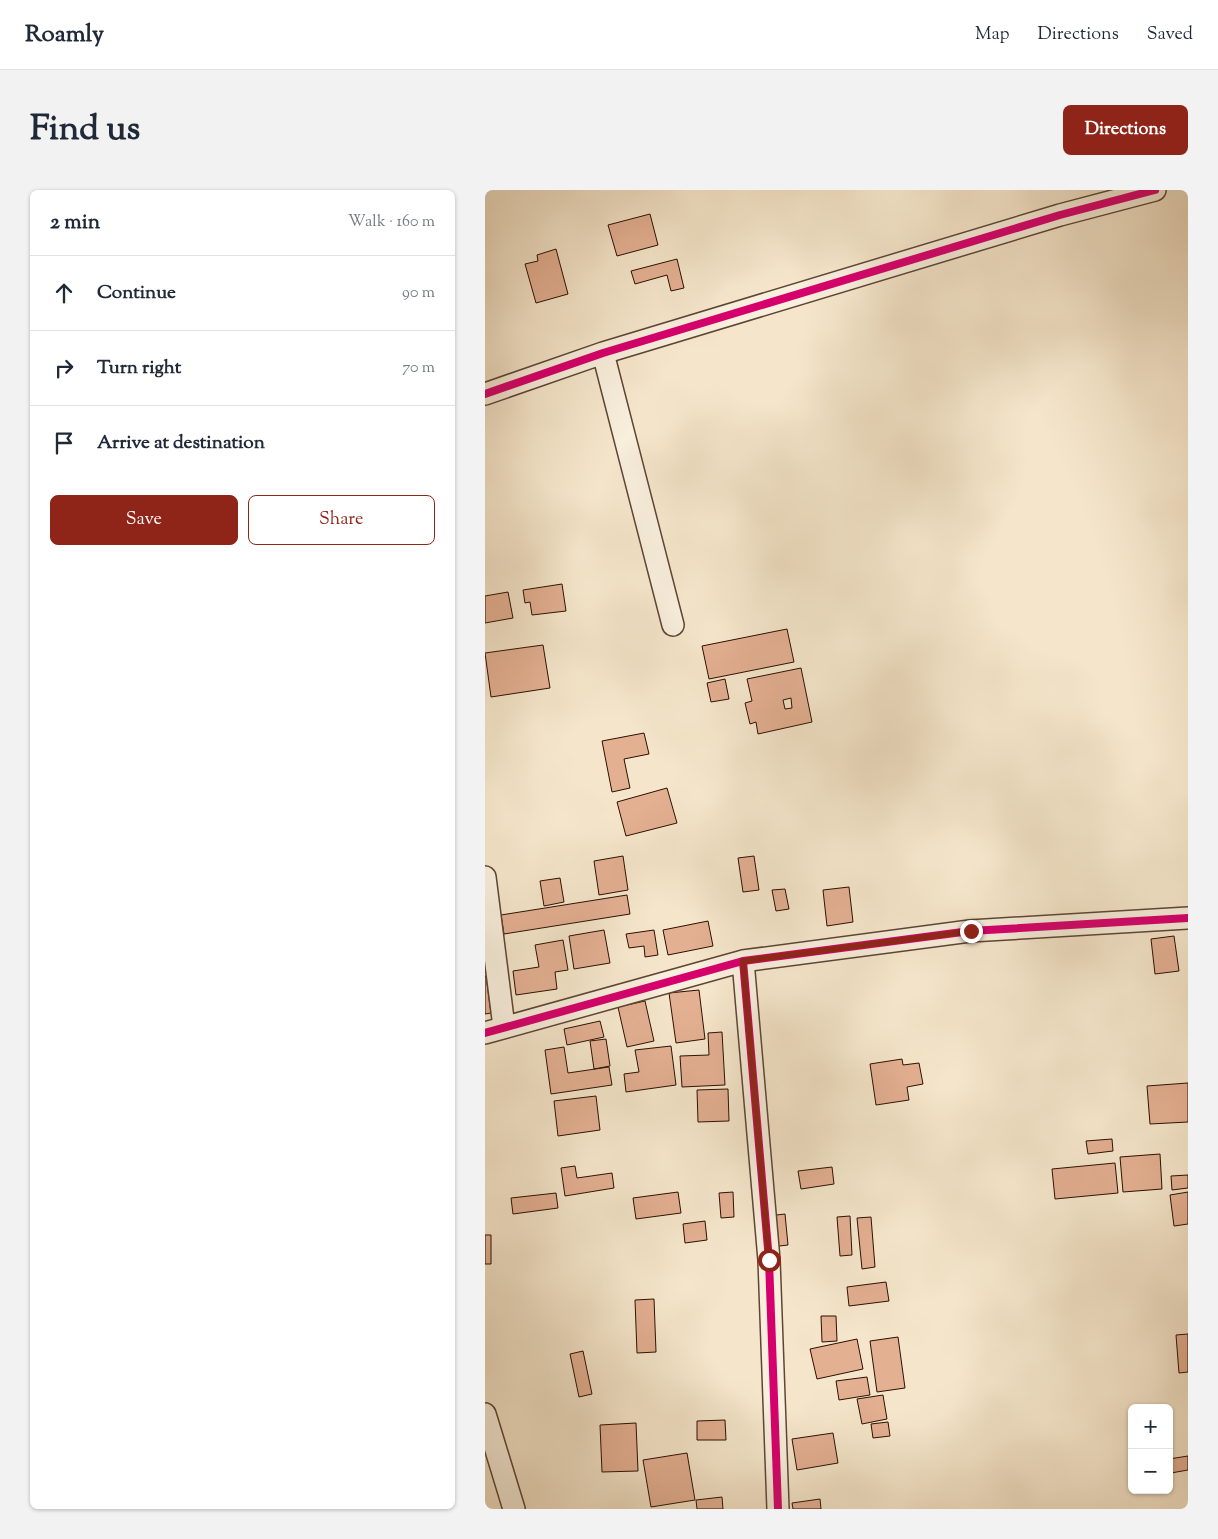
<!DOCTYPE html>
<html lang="en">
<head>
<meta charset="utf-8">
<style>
  :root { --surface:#fff; --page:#f2f2f3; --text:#1f2937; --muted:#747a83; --line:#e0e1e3; --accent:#8f2418 }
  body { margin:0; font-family:"Sorts Mill Goudy",serif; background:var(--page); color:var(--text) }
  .controls { position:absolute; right:15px; bottom:15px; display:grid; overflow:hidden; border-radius:8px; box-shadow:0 1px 4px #0004 }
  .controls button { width:45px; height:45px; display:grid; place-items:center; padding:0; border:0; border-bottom:1px solid var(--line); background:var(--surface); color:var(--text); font:25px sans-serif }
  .stop { position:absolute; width:15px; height:15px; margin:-11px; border:4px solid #8f2418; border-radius:50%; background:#fff }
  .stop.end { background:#8f2418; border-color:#fff; box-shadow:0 1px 5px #0008 }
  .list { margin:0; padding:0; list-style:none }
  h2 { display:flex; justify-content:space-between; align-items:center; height:65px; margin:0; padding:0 20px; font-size:21px }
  h2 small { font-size:16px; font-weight:400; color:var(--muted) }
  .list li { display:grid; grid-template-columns:32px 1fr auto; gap:15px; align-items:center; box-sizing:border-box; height:75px; padding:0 20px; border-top:1px solid var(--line) }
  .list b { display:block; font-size:19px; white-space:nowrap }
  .list em { font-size:16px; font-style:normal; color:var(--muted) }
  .actions { display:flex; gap:10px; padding:15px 20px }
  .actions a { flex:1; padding:11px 0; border:1px solid var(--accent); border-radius:8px; text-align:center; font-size:18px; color:var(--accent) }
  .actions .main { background:var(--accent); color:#fff }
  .icon { flex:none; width:28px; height:28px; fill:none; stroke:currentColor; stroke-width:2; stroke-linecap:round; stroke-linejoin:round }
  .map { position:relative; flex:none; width:703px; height:1319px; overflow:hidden; border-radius:8px }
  header { display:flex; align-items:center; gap:30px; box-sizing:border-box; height:70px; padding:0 25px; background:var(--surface); border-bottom:1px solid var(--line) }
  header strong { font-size:24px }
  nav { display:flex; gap:28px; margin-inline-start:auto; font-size:18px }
  .intro { display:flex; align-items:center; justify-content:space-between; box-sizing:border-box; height:120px; padding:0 30px }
  h1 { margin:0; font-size:35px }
  .button { padding:12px 22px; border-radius:8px; background:var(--accent); color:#fff; font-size:18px; font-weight:700 }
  main { display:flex; gap:30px; padding:0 30px }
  aside { flex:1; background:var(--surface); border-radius:8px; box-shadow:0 1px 4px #0004 }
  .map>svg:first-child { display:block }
</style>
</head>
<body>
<header>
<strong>Roamly</strong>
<nav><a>Map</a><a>Directions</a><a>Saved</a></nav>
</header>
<div class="intro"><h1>Find us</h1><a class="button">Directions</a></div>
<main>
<aside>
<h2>2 min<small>Walk · 160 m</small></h2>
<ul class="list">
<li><svg class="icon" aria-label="ahead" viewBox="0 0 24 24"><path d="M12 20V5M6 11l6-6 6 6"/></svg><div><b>Continue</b></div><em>90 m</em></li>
<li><svg class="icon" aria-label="right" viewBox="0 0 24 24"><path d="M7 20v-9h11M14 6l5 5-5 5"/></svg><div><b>Turn right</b></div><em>70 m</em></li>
<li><svg class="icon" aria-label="arrive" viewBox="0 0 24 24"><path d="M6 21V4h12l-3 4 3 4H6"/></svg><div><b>Arrive at destination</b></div></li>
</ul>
<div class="actions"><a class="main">Save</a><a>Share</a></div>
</aside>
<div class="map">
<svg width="703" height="1319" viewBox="0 0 703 1319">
  <rect width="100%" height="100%" fill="#f5e6cb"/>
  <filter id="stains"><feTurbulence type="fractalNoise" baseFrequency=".004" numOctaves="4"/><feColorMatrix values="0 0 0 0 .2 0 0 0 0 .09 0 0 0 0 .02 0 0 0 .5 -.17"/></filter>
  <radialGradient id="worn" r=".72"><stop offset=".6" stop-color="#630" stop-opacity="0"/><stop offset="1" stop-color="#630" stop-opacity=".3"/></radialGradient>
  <!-- building -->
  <path fill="#e3b092" stroke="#2c0f01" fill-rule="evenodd" d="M165,24L173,55L132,66L123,35Z
    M71,59L83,104L51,113L40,74L53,71L52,65Z
    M192,69L199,98L186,101L182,85L150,94L146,81Z
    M77,394L81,421L47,425L45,412L40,413L38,400Z
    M23,402L28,428L0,433V406Z
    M302,439L309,472L224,489L217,456Z
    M58,455L65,498L6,507L0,463Z
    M316,478L327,532L273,544L271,532L265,534L260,513L267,511L262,489ZM306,508L307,518L300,519L298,510Z
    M240,489L244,509L226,512L222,493Z
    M159,543L164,564L139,569L145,598L127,602L117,551Z
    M182,598L192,633L141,646L132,612Z
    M138,666L143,700L114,705L109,671Z
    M269,666L274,700L258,702L253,668Z
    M75,688L79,712L59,716L55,691Z
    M364,697L368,732L342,736L338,700Z
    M300,699L304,719L291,721L287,700Z
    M142,705L145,724L19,744L16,725Z
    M223,731L228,756L183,765L178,740Z
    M119,740L125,773L89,779L84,746Z
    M169,740L173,765L160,767L159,756L144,758L141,744Z
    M689,746L694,781L670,784L666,749Z
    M78,750L83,780L70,782L72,799L31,805L28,781L54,777L50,755Z
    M0,786H1L6,823L0,824Z
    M214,800L220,849L191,853L184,803Z
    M160,811L169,851L142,857L133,817Z
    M115,831L119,847L82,855L79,839Z
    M237,842L240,895L197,897L195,866L224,865L223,843Z
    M121,849L125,876L109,879L105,851Z
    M186,856L191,895L141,902L139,884L154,882L150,860Z
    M79,857L83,883L124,877L127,895L66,904L60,860Z
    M417,869L418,875L434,873L438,894L422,897L424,910L391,915L385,874Z
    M703,893V932L665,934L662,896Z
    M243,899L244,931L213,932L212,900Z
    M111,906L115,940L73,946L69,911Z
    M627,949L628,961L603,964L601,951Z
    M675,964L677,999L638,1002L635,967Z
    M630,973L633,1003L570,1009L567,979Z
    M90,976L92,988L127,983L129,998L80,1006L76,978Z
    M347,977L349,994L316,999L313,981Z
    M703,985V998L687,1000L686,986Z
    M193,1002L196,1023L151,1029L148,1008Z
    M248,1002L249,1027L236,1028L234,1003Z
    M703,1002V1034L689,1036L685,1005Z
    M71,1003L73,1018L28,1024L26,1008Z
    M300,1024L303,1055L286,1057L283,1026Z
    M365,1026L367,1065L355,1066L352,1027Z
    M386,1027L390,1077L377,1079L372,1028Z
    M220,1031L222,1050L200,1053L198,1034Z
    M0,1045H6V1074H0Z
    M401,1092L404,1111L364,1116L362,1097Z
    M169,1109L171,1162L152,1163L150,1110Z
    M336,1126H351L352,1151L337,1152Z
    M703,1144V1182L694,1183L691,1145Z
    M413,1147L420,1198L392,1202L385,1151Z
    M372,1149L378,1179L332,1189L325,1159Z
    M98,1161L107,1204L94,1207L85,1164Z
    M382,1187L385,1205L354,1210L351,1191Z
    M398,1205L402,1229L377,1234L372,1209Z
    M240,1230L241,1250H212V1231Z
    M403,1232L405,1246L388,1248L386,1234Z
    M151,1233L153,1281L117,1282L115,1235Z
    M348,1243L353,1273L312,1280L307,1249Z
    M202,1263L210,1310L166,1317L158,1270Z
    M703,1266V1280L686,1283L684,1269Z
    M237,1307L238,1319H212L211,1310Z
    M335,1309L336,1319H308L307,1313Z"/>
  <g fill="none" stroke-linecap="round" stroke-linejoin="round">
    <!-- minor casing -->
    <g stroke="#5e4534" stroke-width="24">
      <path id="minor" d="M118,163L188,435
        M0,204L118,163L575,25L670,0
        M0,687L19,837
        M258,771L284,1070L293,1319
        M0,843L258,771L485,741L703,728
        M0,1224L29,1319"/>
    </g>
    <!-- minor -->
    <use href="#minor" stroke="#f8efdd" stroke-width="21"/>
    <!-- cycleway casing -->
    <g stroke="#f8efdd" stroke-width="11">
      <path id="cycleway" d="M0,204L118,163L575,25L670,0
        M258,771L284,1070L293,1319
        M0,843L258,771L485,741L703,728"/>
    </g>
    <!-- cycleway -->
    <use href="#cycleway" stroke="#d6006c" stroke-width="8"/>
  </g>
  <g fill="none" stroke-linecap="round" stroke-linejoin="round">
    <!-- route -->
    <path stroke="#8f2418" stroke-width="6" d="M284,1070L258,771L486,741"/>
  </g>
  <rect width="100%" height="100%" filter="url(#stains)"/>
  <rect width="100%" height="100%" fill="url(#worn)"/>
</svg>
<div class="controls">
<button>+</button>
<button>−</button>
</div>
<div class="stop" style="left:284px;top:1070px"></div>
<div class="stop end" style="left:486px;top:741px"></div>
</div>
</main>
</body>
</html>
